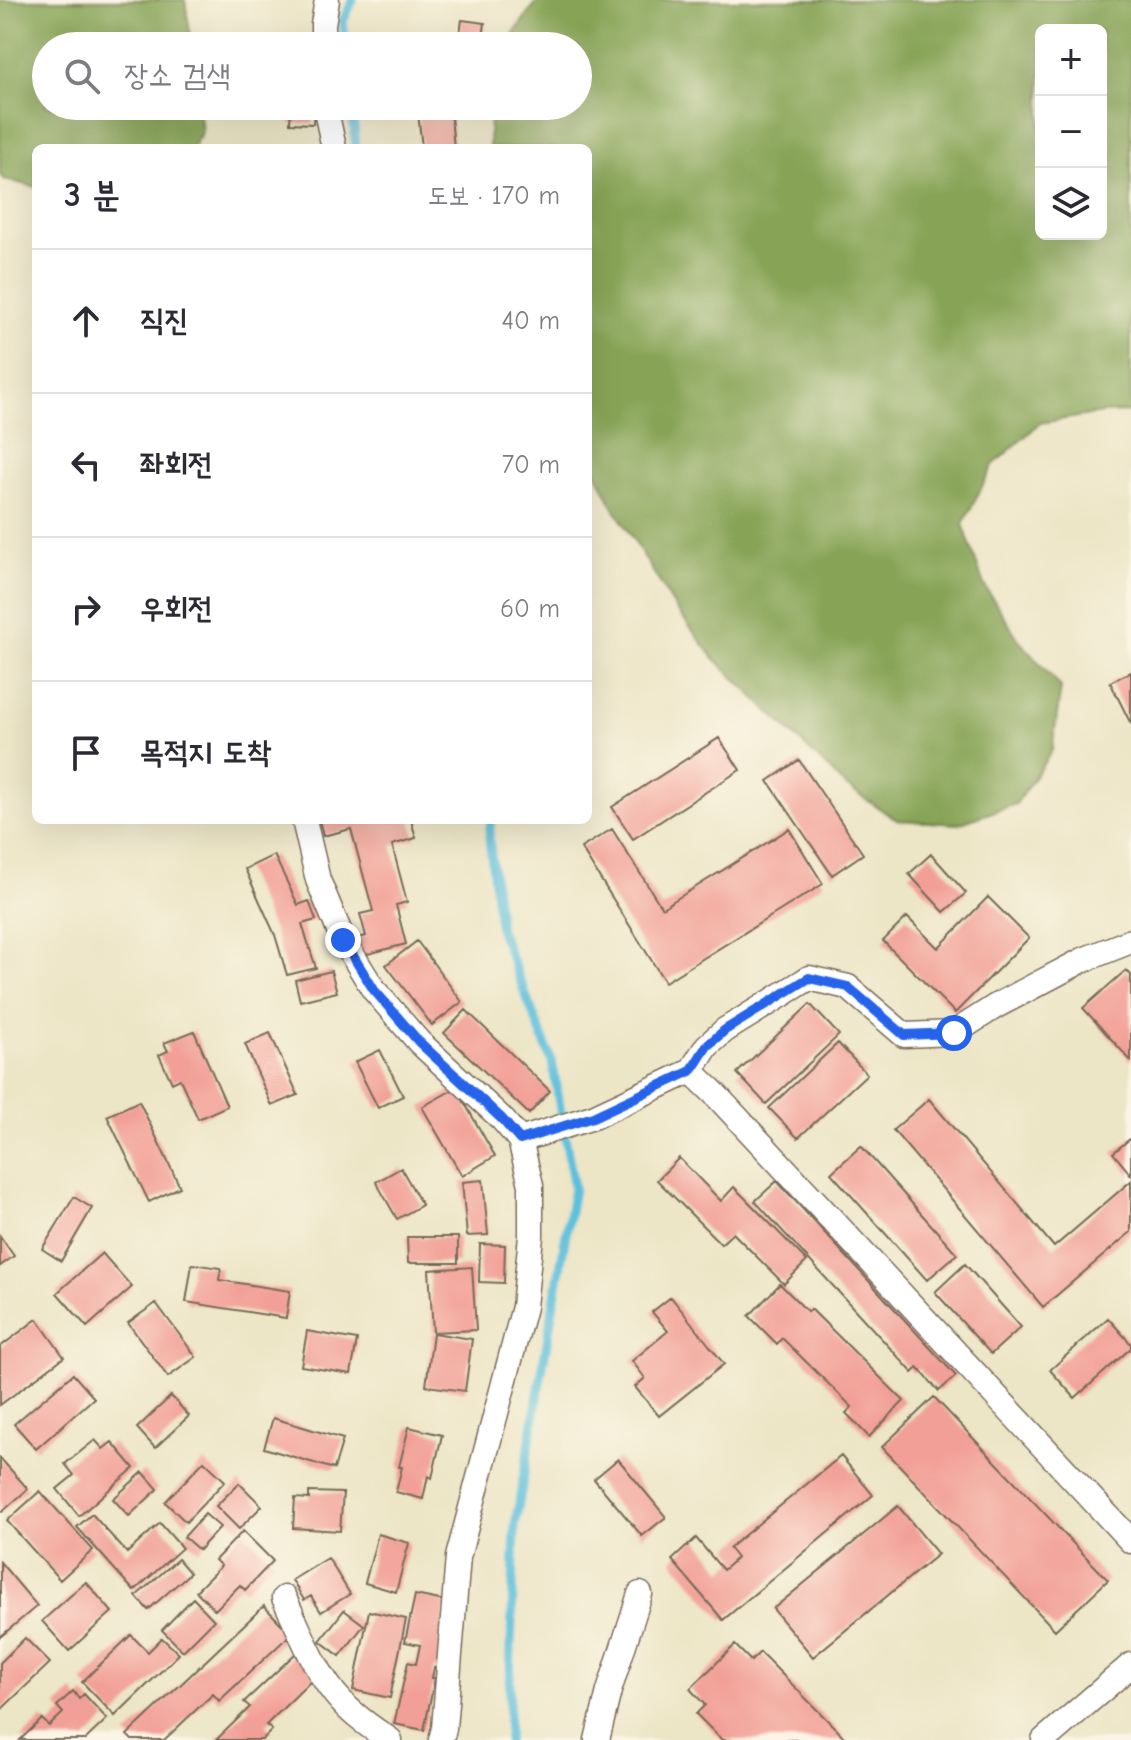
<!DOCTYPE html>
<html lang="ko">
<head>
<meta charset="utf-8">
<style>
  :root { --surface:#fff; --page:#f7f7f7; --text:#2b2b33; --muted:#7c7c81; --line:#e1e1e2 }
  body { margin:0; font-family:"Comic Neue","Poor Story",sans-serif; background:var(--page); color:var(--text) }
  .controls { position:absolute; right:24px; top:24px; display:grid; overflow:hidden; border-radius:12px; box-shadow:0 8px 32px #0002 }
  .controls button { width:72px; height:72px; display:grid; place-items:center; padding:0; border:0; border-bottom:2px solid var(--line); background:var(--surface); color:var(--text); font:40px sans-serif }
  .stop { position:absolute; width:24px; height:24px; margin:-18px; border:6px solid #2563eb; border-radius:50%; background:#fff }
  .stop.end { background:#2563eb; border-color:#fff; box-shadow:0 2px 8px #0008 }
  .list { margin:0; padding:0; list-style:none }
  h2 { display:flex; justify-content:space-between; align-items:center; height:104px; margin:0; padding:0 32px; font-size:34px }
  h2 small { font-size:26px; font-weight:400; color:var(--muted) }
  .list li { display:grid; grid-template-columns:52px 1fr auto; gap:24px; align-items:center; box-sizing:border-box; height:144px; padding:0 32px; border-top:2px solid var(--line) }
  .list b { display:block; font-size:30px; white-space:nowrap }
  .list em { font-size:26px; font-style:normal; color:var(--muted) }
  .icon { flex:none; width:44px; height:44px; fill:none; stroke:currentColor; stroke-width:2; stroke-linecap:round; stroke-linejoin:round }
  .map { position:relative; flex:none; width:1131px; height:1740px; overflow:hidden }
  .search { position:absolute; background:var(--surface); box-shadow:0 8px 32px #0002; left:32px; top:32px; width:560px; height:88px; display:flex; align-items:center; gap:20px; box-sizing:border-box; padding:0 28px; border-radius:44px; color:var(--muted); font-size:30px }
  .panel { position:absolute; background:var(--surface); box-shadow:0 8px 32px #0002; left:32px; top:144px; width:560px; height:680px; border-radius:12px }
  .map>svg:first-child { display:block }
</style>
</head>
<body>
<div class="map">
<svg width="1131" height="1740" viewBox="0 0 1131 1740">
  <rect width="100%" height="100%" fill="#fcf5e5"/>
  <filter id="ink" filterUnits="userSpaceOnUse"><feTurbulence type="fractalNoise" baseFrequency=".0125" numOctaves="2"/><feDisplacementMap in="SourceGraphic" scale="16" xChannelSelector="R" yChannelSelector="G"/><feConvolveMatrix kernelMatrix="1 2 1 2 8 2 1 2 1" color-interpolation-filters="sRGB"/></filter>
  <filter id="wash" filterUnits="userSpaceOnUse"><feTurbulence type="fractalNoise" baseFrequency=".006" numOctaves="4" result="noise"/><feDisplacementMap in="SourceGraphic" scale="32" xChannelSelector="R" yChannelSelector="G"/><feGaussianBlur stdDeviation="1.8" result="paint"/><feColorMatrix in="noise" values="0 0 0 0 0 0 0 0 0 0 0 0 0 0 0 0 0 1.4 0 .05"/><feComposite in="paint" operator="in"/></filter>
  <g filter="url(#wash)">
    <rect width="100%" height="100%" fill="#ece5c6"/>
    <!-- forest -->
    <path fill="#87a457" stroke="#61673a" stroke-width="2" fill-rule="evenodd" d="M0,0H185L192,46H46V106H199L202,132L192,148H36V187L6,180L0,176Z
      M538,0H1131V412L1102,413L1040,423L993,465L963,524L984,585L1019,640L1061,687L1052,751L1016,804L958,824L897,820L847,787L714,658L676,609L611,503L588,456V148H489L490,106H578V46H506L508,41ZM1041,30H1101V234H1041Z"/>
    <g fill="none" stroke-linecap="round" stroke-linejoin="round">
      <!-- stream -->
      <path stroke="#5dc0dc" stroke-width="9" d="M346,46L343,21L353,0
        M352,106L356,148
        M491,820L489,837L500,930L552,1061L574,1188L515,1526L508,1740"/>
    </g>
    <g id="blocks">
      <!-- building -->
      <path fill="#f2a097" d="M462,20L485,23L482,46H458Z
        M291,106H314L313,124L290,123Z
        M403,106H450L454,148H422L418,113L404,115Z
        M1131,672V724L1110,682Z
        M719,738L740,770L633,839L612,807Z
        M799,760L863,854L832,875L768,781Z
        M319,820H411L416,838L392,845L407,902L396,905L406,944L360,956L355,939L366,936L360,914L373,911L351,829L323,836Z
        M612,829L662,908L789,829L823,884L665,982L581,848Z
        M931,854L966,893L944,912L909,874Z
        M274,855L298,905L309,901L316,920L302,924L316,968L287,975L275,935L245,869Z
        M988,897L1029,938L955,1013L883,941L907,917L938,948Z
        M417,941L462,1002L432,1025L386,965Z
        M1126,970L1131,975V1061L1083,1008Z
        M331,971L337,992L300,1001L295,980Z
        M810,1004L839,1035L766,1104L737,1073Z
        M466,1010L550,1091L529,1114L444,1033Z
        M194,1031L227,1106L198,1119L180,1079L172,1083L159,1055L168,1051L164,1043Z
        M270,1033L298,1095L272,1106L245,1044Z
        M838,1043L867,1074L798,1138L769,1108Z
        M380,1050L403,1096L378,1108L355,1062Z
        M456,1088L495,1156L462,1176L422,1107Z
        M929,1099L1054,1247L1131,1181V1232L1043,1307L893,1130Z
        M139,1101L180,1187L149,1202L107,1116Z
        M1131,1138V1175L1113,1153Z
        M861,1146L957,1254L927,1280L831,1173Z
        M679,1158L721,1201L734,1187L807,1261L784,1284L733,1233L721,1244L657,1180Z
        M401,1168L422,1205L397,1219L376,1182Z
        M483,1180L488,1235L467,1236L462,1182Z
        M777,1181L956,1376L939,1391L918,1368L913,1373L755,1201Z
        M74,1197L92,1208L61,1261L42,1249Z
        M0,1236L14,1256L0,1266Z
        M407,1237H458V1263H408Z
        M480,1244L505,1245L504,1283L479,1282Z
        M102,1253L132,1287L87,1327L57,1293Z
        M192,1264L221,1268L219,1280L290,1291L286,1318L186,1302Z
        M965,1264L1021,1327L991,1354L935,1292Z
        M472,1267L476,1330L433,1332L429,1270Z
        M780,1284L808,1312L811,1309L904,1401L869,1437L846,1413L852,1407L782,1338L777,1344L749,1316Z
        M671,1297L724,1364L659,1416L635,1387L645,1378L632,1361L668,1331L652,1312Z
        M156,1303L196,1357L168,1377L128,1323Z
        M1108,1318L1131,1344V1348L1075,1398L1050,1370Z
        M37,1319L64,1357L0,1405V1347Z
        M307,1331L357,1340L351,1374L301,1366Z
        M433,1333L472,1339L465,1391L426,1386Z
        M73,1374L94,1398L36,1449L14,1424Z
        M171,1396L189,1416L155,1448L137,1428Z
        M934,1397L1108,1580L1055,1630L882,1447Z
        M273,1418L343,1439L334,1469L264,1448Z
        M409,1427L442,1435L432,1478L428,1476L423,1499L396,1492L402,1467H399Z
        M95,1440L103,1449L112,1442L134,1468L79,1516L57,1489L74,1475L65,1464Z
        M841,1456L873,1495L723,1620L672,1560L696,1538L723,1570L737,1558L729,1548Z
        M0,1458L28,1489L2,1512L0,1510Z
        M618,1459L666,1517L642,1536L594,1479Z
        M204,1461L225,1481L186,1522L165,1502Z
        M143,1472L158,1489L129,1516L113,1499Z
        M239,1483L262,1506L239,1529L216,1506Z
        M40,1491L93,1550L60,1580L7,1521Z
        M309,1492L343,1493L340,1531L293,1528L295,1498L309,1499Z
        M898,1506L938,1554L813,1657L773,1609Z
        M92,1514L127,1553L160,1523L182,1548L134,1591L77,1527Z
        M205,1514L220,1527L199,1550L184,1537Z
        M243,1531L273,1561L245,1590L240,1585L215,1610L196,1591L221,1566L215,1560Z
        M378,1534L409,1543L396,1592L365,1583Z
        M328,1558L350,1594L321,1612L311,1596L304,1600L292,1580Z
        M178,1559L190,1573L148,1610L136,1596Z
        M0,1562L37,1606L0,1637Z
        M86,1582L112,1612L69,1651L42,1621Z
        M415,1595L445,1601L440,1669L434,1668L432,1678H435L424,1730L394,1724L408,1662L416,1664L420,1645L405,1642Z
        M193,1598L214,1620L183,1651L162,1630Z
        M264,1606L291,1634L219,1701L213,1694L164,1740H132L127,1735Z
        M344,1610L364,1625L340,1656L320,1641Z
        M369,1611L406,1619L390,1698L353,1690Z
        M131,1635L148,1652L162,1638L179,1654L115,1716L82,1682Z
        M25,1638L50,1663L0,1711V1663Z
        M735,1645L751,1661L760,1652L847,1740H722L696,1714L705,1705L690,1689Z
        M295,1654L316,1676L266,1725L272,1730L262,1740H216L250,1707L244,1702Z
        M73,1691L79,1699L84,1694L107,1719L85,1740H20L42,1719L49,1726L63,1713L57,1706Z"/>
    </g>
  </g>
  <g filter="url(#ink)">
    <use href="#blocks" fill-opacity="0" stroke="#796b59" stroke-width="2"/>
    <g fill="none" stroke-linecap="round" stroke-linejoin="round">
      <!-- minor casing -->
      <g stroke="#796b59" stroke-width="27">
        <path id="minor" d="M323,46V24L327,0
          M325,106L334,148
          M304,820L318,880L343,940L374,990L419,1042L502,1119L520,1140L531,1185V1236L524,1307L458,1557L444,1728L441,1740
          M691,1071L707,1046L725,1030L809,978L848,987L904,1035L954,1033L996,1006L1083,960L1131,941
          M520,1140L593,1117L691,1071L714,1093L1131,1541
          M284,1598C301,1632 315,1673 341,1701C355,1717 373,1729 390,1740
          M597,1740L609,1691L640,1594
          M1044,1740L1131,1665"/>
      </g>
      <!-- minor -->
      <use href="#minor" stroke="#fff" stroke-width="24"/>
    </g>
  </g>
  <g fill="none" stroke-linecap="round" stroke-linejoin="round" filter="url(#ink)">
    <!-- route -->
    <path stroke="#2563eb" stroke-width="10" d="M343,940L374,990L419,1042L502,1119L520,1140L593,1117L691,1071L707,1046L725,1030L809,978L848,987L904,1035L954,1033"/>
  </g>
</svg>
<div class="controls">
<button>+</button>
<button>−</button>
<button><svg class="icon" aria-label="layers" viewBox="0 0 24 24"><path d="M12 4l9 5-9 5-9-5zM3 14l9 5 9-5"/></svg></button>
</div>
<div class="stop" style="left:954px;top:1033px"></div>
<div class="stop end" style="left:343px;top:940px"></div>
<div class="search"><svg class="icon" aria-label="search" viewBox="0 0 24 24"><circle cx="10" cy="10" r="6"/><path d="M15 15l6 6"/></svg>장소 검색</div>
<section class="panel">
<h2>3 분<small>도보 · 170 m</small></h2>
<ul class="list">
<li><svg class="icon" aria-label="ahead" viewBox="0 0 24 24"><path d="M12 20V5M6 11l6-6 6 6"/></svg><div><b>직진</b></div><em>40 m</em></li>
<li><svg class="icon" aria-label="left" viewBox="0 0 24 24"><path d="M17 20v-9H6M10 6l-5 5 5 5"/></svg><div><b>좌회전</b></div><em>70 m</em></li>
<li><svg class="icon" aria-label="right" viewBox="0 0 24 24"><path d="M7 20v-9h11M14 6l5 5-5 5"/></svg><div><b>우회전</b></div><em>60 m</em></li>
<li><svg class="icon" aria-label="arrive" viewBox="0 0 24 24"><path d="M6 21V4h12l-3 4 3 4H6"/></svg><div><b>목적지 도착</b></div></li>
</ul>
</section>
</div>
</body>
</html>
